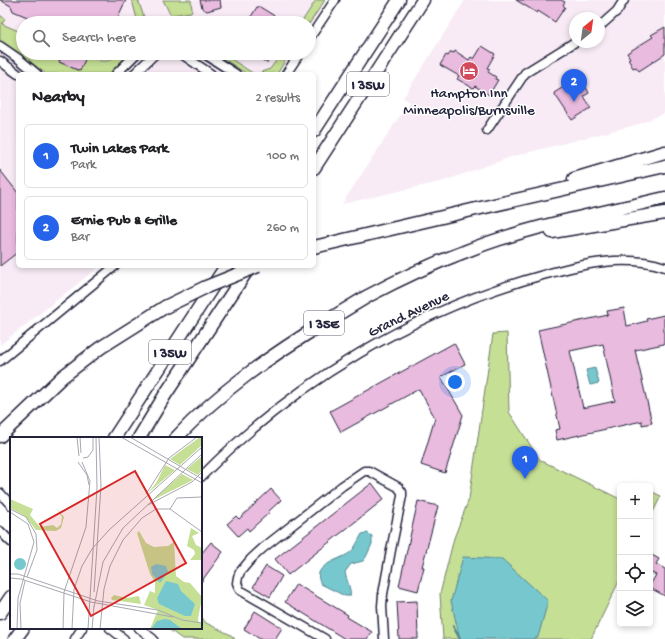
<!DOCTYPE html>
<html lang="en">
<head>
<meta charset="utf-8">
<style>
  :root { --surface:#fff; --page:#f2f2f2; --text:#202124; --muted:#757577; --line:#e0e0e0; --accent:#2563eb }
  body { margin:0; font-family:"Gochi Hand",sans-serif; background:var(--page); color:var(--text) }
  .controls { position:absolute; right:12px; bottom:12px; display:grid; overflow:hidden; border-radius:6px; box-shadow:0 2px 6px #0003 }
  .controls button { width:36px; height:36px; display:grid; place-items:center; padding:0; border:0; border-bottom:1px solid var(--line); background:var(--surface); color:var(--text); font:20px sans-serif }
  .compass { position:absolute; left:569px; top:12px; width:36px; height:36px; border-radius:50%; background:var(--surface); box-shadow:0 2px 6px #0003; rotate:29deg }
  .you { position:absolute; left:455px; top:382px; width:14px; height:14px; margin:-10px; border:3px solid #fff; border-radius:50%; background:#1a73e8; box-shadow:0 0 0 6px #1a73e833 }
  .badge { display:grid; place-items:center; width:26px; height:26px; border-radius:50%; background:var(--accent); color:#fff; font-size:13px; font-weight:700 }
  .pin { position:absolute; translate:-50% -33px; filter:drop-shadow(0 1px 2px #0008) }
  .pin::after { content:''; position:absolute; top:21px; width:14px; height:12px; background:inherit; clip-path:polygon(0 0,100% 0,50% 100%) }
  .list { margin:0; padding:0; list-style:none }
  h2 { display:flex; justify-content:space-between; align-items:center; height:52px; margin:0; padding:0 16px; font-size:17px }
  h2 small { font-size:13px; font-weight:400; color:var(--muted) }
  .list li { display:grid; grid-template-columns:26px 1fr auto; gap:12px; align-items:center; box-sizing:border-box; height:64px; margin:0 8px 8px; padding:0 8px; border:1px solid var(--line); border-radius:6px }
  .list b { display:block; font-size:15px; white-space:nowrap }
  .list p { margin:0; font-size:13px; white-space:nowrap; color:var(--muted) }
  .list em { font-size:13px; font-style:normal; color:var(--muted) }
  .icon { flex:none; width:22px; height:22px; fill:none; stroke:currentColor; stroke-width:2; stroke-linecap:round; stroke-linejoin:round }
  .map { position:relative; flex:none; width:665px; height:639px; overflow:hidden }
  .search { position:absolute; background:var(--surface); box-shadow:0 2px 6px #0003; left:16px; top:16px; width:300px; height:44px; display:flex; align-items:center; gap:10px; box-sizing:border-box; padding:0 14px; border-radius:22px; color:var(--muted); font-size:15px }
  .panel { position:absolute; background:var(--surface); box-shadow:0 2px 6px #0003; left:16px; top:72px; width:300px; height:196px; border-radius:6px }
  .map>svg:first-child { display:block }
</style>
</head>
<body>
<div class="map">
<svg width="665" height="639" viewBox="0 0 665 639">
  <rect width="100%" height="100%" fill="#fff"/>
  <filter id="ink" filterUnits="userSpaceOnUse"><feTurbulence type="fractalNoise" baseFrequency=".025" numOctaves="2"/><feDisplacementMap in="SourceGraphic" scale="8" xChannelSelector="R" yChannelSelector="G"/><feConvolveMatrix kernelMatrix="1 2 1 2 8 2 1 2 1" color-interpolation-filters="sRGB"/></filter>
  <g filter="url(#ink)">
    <!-- built -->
    <path fill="#f8ebf5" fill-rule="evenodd" d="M0,0H327L309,28V23H23V53H292L278,74H18V266H100L0,345Z
      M465,0H665V113L639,124L511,157L444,181L342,204L409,102L403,98ZM575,18H599V42H575Z"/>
    <!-- green -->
    <path fill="#c5df95" stroke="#748068" d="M132,0H138L146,23H138Z
      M163,0H191L192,10L191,12L172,15L170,14Z
      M316,0H325L309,24V23H301Z
      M0,15L5,19L2,24L23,33V53H63L60,62L79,71L87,55C100,61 107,66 118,53H131L109,74H46L24,57L0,41Z
      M214,53H222L254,74H247Z
      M282,53H290L277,74H259L261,72L270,69Z
      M507,333L509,412L540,460L620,499V579L591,639H443L440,594L454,538L469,499L493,334Z
      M650,491L661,496L650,518Z
      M201,616L206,623L231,635L235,639H182L167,628H201Z"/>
    <!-- water -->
    <path fill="#77c8ce" stroke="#558693" d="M595,368L599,383L590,385L586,370Z
      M367,533L372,536V544L366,557L363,561L351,564L345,572C346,580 352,590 350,596H345L321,584C309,564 343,560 352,551C356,546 359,539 362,534Z
      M463,557L502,559L548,601L538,637L533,639H460L451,601Z"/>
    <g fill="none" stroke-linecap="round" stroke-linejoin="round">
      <!-- stream -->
      <path stroke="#558693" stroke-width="2.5" d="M453,626L460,639"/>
    </g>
    <!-- building -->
    <path fill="#e9bbde" stroke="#22223b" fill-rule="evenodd" d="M0,0H126L115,23H35L31,21L32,19L13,11L11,6Z
      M200,0H220L221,7L207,11L202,8Z
      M516,0H561L565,2L563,5L565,7L555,22L538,11L537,13Z
      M257,7H260L286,23H247Z
      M665,27V54L639,71L636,67L633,68L628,59L630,58L627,53L653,37L651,35Z
      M482,46L495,54L487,68L490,69L488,72L496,77L495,79L498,80L489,95L475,86L473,88L457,79L459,76L440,65L446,55L448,56L451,52L454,53L455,51L469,60L471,57L474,59Z
      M63,53H77L86,57L80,71L59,62Z
      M252,53H274L268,62H265Z
      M582,80L589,93L584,96L591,108L572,120L554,93L573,81L575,84Z
      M0,170L18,193V252L0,266Z
      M624,308L627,326L647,321L646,319L664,315V344L635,350L652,423L642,425V421L557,440L555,430L560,429L538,330L608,315L607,311ZM603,344L615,401L583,408L570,351Z
      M454,343L465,364L441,377L463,415L445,473L421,465L435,418L419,389L341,432L330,411Z
      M372,483L384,499L288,575L275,559Z
      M271,489L281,500L269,511L270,512L249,531L247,528L238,536L227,524L236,516L239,519Z
      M418,501L438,506L422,567H424L418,591L399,586Z
      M211,542L223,552L201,582V554Z
      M650,554L659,559L656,564L665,569V596L650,588V585L656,575L652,573L650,576Z
      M266,566L282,576L270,597L253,587Z
      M296,584L348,615L347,617L372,632L367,639H345L285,602Z
      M417,601L418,639H399L397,602Z
      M255,611L282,628L275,639H260L244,629Z"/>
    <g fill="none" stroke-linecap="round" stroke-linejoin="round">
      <!-- minor casing -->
      <g stroke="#22223b" stroke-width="11">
        <path id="minor" d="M599,27L617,11L624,0
          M309,39L335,0
          M0,46L19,59L37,74
          M180,53L211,74
          M203,53L236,74
          M0,61L18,74
          M116,74L137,53
          M134,74L156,53
          M286,74L300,53
          M487,130L525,73L575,42
          M0,361L115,266
          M201,477C294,382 415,310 543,275C582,264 625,254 665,267
          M0,493L11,505
          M0,531L11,542
          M110,628L124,639
          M139,628L153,639
          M75,639L82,628
          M325,639L240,590L237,583L238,577L240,572L251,559L263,548L342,486L364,471H369L398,487L402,492V496L391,550L383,594L382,606L384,639"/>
      </g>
      <!-- highway casing -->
      <g stroke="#22223b" stroke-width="15">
        <path id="highway" d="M314,131L399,0
          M314,168L423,0
          M574,179L665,152
          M552,232L665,213
          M314,247L472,210L665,166
          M0,436L62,377L100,348L165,307
          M114,438L226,266
          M139,438L165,395L250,266
          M176,438C219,392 270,356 324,323C338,314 353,305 368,296C398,280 432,264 464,252C528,226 598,214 665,198
          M0,613L11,597
          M15,639L23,628"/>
      </g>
      <!-- minor -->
      <use href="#minor" stroke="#fff" stroke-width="8"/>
      <!-- highway -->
      <use href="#highway" stroke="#fff" stroke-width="12"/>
      <!-- highway-bridge casing -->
      <g stroke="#22223b" stroke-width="15" stroke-linecap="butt">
        <path id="highway-bridge" d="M165,307L206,287L258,266"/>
      </g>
      <!-- highway-bridge -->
      <use href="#highway-bridge" stroke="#fff" stroke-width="12"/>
    </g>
  </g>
  <!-- icons -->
  <defs>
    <g id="hotel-disc" transform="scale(1)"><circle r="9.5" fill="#d1495b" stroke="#fff"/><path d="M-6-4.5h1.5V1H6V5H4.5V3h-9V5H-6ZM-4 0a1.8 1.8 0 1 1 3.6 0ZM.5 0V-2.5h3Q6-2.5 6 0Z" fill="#fff"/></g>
  </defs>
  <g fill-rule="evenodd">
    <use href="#hotel-disc" x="469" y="71"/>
  </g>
  <g text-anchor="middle" stroke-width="3" stroke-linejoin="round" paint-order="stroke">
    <!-- shield labels -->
    <g fill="#fff" stroke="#646476" stroke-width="1">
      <rect x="347" y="72" width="42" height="24" rx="3"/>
      <rect x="304" y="311" width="40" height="24" rx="3"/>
      <rect x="149" y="340" width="42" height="24" rx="3"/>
    </g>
    <g font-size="14" font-weight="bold" fill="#22223b">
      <text x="368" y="89">I 35W</text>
      <text x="324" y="328">I 35E</text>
      <text x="170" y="357">I 35W</text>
    </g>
    <!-- poi labels -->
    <g font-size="15" fill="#22223b" stroke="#fff">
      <text x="469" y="97">Hampton Inn<tspan x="469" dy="17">Minneapolis/Burnsville</tspan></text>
    </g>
    <!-- street labels -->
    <g font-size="15" fill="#22223b" stroke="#fff">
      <text transform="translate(408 313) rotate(-26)" y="5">Grand Avenue</text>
    </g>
  </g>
  <!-- overview -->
  <g transform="translate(10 437)">
    <rect width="192" height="192" fill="#fff"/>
    <path d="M190,0H192V8L170,28L160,22ZM192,19V33L188,38L177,32ZM155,28L165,33L138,56L146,46ZM172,37L183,43L141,64ZM0,62L23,72L20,78L30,90L43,88L47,91L51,87L52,80L46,71L54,80L51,91L46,94L26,93L15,79L0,71ZM181,91L189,96L182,99L186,108L192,111V123H180L185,117L184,113L177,109ZM129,94L136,106L144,110L158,109L164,105L166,139L174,145L180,146L192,160L188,182L189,186H192V192H140L148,173L134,168L140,154L145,156V145L140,137L127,96ZM104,158L117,161L129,159L131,167L102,163L101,161Z" fill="#c5df95"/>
    <path d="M4 127a6 6 0 1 1 12 0a6 6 0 1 1-12 0ZM146,127L156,129L158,135L150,146L142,137L141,130ZM156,144L168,147L171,154L185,167L181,179H175L149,167L147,161ZM155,182L160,183L172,192H141L147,184Z" fill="#77c8ce"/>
    <path fill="none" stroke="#a7a7b1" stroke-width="1" d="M67,0L69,19M70,0L71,16M111,0L192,46M120,0L192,42M73,21L78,20L83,13V0M68,25L77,38L79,48M136,57L159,21L187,0M138,68L182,45L192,35M0,72L16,80L26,97L27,113L17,140M160,72L167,61L192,60M0,75L18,87L24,105L8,161L7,192M0,137H8L88,164L148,173L172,183L192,186M0,141L11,142L81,165L163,180M84,155L91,49L89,0M84,170L93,125L113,91L192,17M11,192L10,166L15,144M53,192L54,155L76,90L80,44L72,25M62,192L64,152L72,129L82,112L99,93L192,10M78,192L87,51L86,0M82,192L84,169M90,192L94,152L100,129L113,103L132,81L146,72H160L192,95"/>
    <path fill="#d62828" fill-opacity="0.15" stroke="#d62828" stroke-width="2" d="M125,34L176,126L81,179L30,87Z"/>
    <rect width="192" height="192" fill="none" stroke="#22223b" stroke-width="2"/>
  </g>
</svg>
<div class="controls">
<button>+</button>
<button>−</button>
<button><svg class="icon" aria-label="locate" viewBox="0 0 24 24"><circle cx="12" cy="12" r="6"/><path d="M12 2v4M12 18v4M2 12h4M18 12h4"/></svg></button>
<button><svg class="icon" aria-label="layers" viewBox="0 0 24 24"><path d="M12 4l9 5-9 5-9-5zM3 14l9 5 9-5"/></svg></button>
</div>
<svg class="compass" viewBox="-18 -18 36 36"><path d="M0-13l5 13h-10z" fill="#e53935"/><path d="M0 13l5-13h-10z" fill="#757577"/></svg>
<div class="you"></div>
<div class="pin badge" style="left:525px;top:479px">1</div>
<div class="pin badge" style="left:574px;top:102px">2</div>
<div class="search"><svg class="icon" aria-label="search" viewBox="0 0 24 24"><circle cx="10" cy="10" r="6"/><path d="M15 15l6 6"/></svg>Search here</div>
<section class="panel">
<h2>Nearby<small>2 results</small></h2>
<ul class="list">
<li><span class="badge">1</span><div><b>Twin Lakes Park</b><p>Park</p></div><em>100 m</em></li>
<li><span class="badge">2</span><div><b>Ernie Pub &amp; Grille</b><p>Bar</p></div><em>260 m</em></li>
</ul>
</section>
</div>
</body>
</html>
